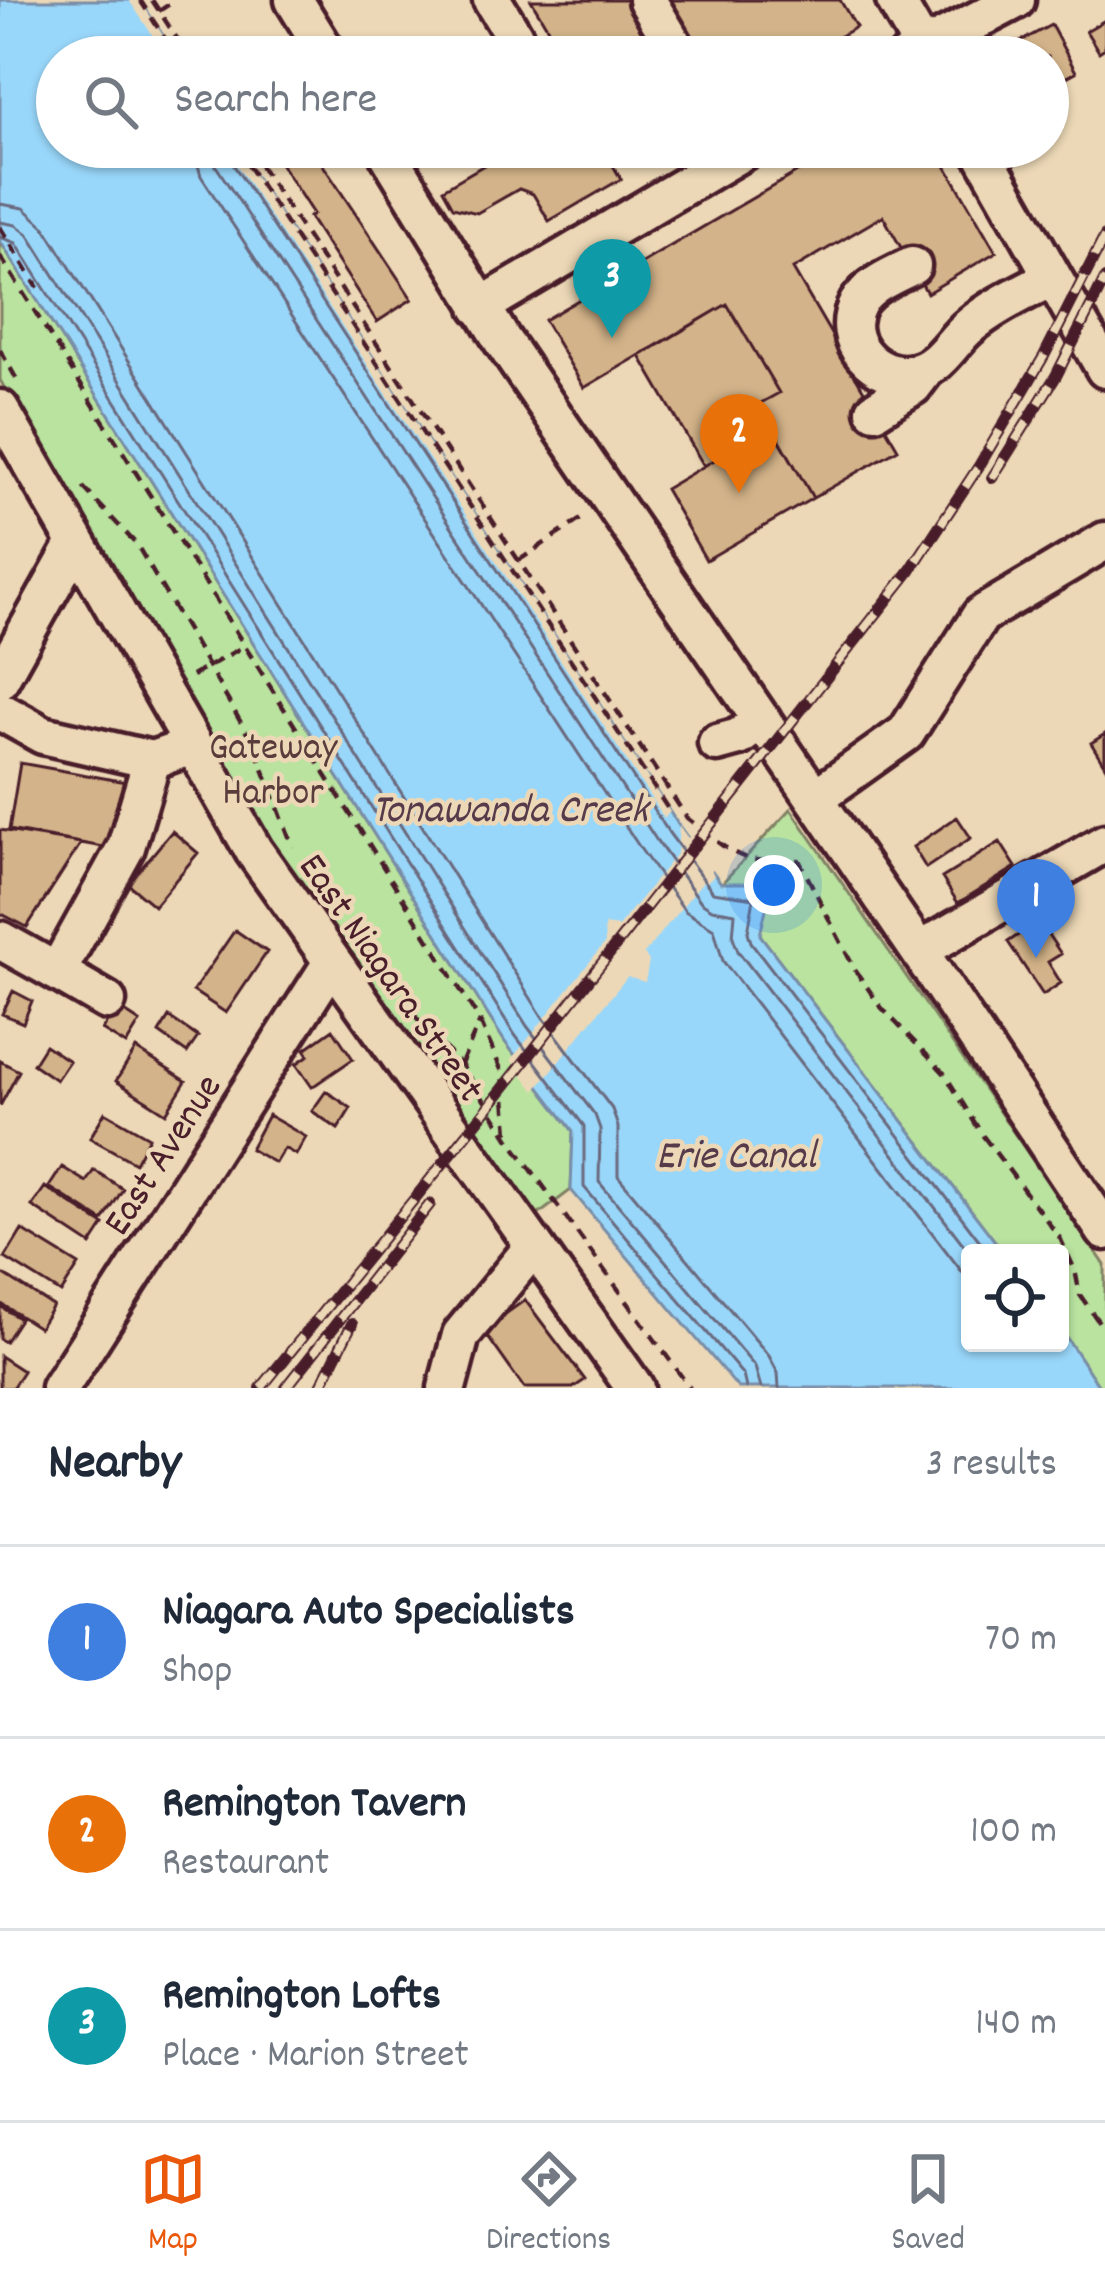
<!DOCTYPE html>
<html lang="en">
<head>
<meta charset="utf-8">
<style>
  :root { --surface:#fff; --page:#f6f6f7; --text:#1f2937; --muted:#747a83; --line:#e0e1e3; --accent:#ea580c }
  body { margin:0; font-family:Dekko,sans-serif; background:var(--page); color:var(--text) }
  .controls { position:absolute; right:36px; bottom:36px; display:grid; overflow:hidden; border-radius:12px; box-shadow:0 3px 9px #0004 }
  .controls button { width:108px; height:108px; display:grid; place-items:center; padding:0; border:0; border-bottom:3px solid var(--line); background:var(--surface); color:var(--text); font:60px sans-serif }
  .you { position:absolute; left:774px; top:885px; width:42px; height:42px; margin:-30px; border:9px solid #fff; border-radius:50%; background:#1a73e8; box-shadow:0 0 0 18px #1a73e833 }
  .badge { display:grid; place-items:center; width:78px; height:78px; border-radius:50%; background:var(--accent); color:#fff; font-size:39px; font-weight:700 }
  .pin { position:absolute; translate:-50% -99px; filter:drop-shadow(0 3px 6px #0008) }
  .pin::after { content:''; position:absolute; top:63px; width:42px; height:36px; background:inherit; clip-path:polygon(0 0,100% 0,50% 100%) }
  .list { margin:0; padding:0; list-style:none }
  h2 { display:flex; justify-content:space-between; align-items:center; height:156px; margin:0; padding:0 48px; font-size:51px }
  h2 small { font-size:39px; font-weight:400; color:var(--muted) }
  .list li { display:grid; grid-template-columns:78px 1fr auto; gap:36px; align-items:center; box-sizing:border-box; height:192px; padding:0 48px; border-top:3px solid var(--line) }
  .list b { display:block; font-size:45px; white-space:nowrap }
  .list p { margin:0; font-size:39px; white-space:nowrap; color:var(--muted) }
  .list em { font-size:39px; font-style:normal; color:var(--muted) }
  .icon { flex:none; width:66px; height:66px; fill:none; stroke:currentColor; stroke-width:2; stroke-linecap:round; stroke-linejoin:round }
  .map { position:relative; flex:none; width:1105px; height:1388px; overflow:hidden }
  .search { position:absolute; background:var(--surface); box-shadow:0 3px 9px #0004; left:36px; right:36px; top:36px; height:132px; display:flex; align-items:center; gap:30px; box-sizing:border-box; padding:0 42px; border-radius:66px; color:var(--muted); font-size:45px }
  .sheet { height:732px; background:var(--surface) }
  nav { display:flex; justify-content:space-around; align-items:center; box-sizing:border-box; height:168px; border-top:3px solid var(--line); background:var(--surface); font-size:33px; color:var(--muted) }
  nav a { display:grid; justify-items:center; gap:6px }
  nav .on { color:var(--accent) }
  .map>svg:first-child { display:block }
</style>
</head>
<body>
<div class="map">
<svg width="1105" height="1388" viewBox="0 0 1105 1388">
  <rect width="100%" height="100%" fill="#ecd8b6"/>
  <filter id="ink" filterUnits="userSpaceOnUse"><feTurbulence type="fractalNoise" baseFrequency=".00833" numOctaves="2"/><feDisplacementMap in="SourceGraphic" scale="24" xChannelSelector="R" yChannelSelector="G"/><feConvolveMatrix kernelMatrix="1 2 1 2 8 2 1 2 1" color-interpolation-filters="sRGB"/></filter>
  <g filter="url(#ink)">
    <!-- green -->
    <path fill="#b9e39f" stroke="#828165" stroke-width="3" d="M0,241L505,1042L573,1131L571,1190L534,1218L236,798L0,380Z
      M791,809L1105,1265V1388H1100L1060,1328V1253H1004L721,884Z"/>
    <!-- water -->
    <path fill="#99d7fa" stroke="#798da7" stroke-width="3" d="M0,0H140L177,57H57V147H236L679,826L721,883H772L760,935L1004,1253H970V1343H1060V1328L1100,1388H738L571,1190L573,1131L505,1042L0,241Z"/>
    <!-- pier -->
    <path fill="#ecd8b6" d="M129,0H140L177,57H167Z
      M225,147H236L670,812L664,818Z
      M679,826L688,838L692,834L715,866L711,870L714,875L706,883L703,881L644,954L649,961L645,982L627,977L535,1091L511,1060L605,943L604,925L618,927L677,853Z"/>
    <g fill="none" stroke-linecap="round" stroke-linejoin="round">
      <!-- shore -->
      <path stroke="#6a697e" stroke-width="3" d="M193,147L201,176L642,851L685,911L714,929L723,961L970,1282
        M211,147L216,166L657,841L701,902L712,909L735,913L733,937L738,951L970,1253
        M227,147L229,158L669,833L713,892L754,898L748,932L751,942L989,1253
        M0,204L24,208L44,226L542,1016L612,1109L618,1127V1176L769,1356L778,1373L779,1388
        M0,222L16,225L28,234L527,1026L595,1115L600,1129L599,1182L755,1367L761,1388
        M0,237L16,243L515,1035L584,1126V1187L743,1375L746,1388"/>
    </g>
    <!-- building -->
    <path fill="#d3b389" stroke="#4a1f2b" stroke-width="3" d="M531,0H634L667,57H565Z
      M659,0H840L856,27L803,57H692Z
      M1105,20V48L1099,52L1086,31Z
      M1051,25L1076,72L1054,84L1048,73V57H998L997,54Z
      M298,147H311L412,299L377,322L309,217L313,214L278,160Z
      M515,147H602L621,179L549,221L533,194L519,189L477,213L453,207L443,189Z
      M840,147H935L996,252L927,293L883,216L793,269L898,449L813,498L759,404L779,393L727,304L584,388L544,320Z
      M727,304L779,393L759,404L772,426L704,466L640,356Z
      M772,426L813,498L706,560L665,489Z
      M1105,734V766L1091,743Z
      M20,763L126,782L114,849L9,830Z
      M957,817L971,838L926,868L913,847Z
      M0,830L81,843L27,927L0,913Z
      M172,831L198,853L154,906L128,884Z
      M1000,842L1016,867L958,903L942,878Z
      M1039,921L1061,954L1048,962L1061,983L1043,995L1008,942Z
      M235,930L267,952L226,1013L193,991Z
      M13,991L32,1001L23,1023L2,1014Z
      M117,1007L140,1022L126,1045L102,1030Z
      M169,1017L198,1037L187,1053L159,1033Z
      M333,1029L353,1059L312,1087L296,1064L309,1055L305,1049Z
      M45,1045L69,1061L56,1080L33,1064Z
      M136,1049L186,1081L166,1113L116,1081Z
      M0,1061L19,1071L0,1106Z
      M326,1091L351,1108L338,1129L312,1111Z
      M105,1112L149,1137L135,1163L90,1138Z
      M268,1115L306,1137L296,1155L284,1148L275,1163L250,1149Z
      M62,1167L86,1182L94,1170L123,1189L103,1221L49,1187Z
      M45,1187L104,1225L91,1245L32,1206Z
      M22,1230L79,1265L61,1293L5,1258Z
      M1,1273L53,1306L39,1328L0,1303Z
      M525,1300L585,1380L573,1388H524L483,1330Z
      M0,1306L20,1319L5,1342L0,1339Z
      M0,1356L23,1371L12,1388H0Z"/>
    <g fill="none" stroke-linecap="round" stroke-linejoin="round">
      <!-- minor casing -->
      <g stroke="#4a1f2b" stroke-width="45">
        <path id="minor" d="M294,0L329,57
          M492,0L514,36
          M647,0L681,57
          M895,0L928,57
          M907,57L1016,0
          M384,147L502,340L919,951L1105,1231
          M979,147L1105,369
          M912,266C893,275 869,285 858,303C837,340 876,382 914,373C941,367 951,341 971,325C995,305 1025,292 1052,277
          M480,307L750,147
          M0,409L254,851L635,1388
          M875,410L913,386L926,369
          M0,679L76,543
          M0,711L43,735L152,760
          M717,743L739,737L762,720
          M815,798L906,733L981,615L1105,541
          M0,940L57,972L126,847L152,760L192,746
          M919,951L1105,843
          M57,972L107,1001
          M60,1388L331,964
          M447,1388L461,1335L534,1246"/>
      </g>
      <!-- path -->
      <path stroke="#4a1f2b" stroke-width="4.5" stroke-dasharray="12 9" stroke-linecap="butt" d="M140,0L177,57
        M152,0L189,57
        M159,11L174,1
        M236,147L670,812
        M248,147L687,818C732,853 739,866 799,860L855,970L881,1007L944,1073L983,1136L1060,1238L1075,1270L1080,1295L1105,1331
        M0,227L38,288
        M0,256L480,1021L503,1074L508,1133
        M0,350L20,385
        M83,487L137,545L254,745L293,847
        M518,561L581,519
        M192,676L244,646
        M352,930L426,1030L461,1064L509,1139L690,1388
        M461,1064L480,1021"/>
      <!-- minor -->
      <use href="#minor" stroke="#ecd8b6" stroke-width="36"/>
      <!-- rail casing -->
      <g stroke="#4a1f2b" stroke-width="12">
        <path id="rail" d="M992,478L1056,376L1105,279
          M261,1388L484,1113L910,571L979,466L1044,356L1105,236
          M286,1388L430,1204
          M320,1388L352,1324"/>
      </g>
      <!-- rail -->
      <use href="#rail" stroke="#ecd8b6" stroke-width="8" stroke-dasharray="22" stroke-linecap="butt"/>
    </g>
  </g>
  <g text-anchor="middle" stroke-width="9" stroke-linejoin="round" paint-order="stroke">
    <!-- park labels -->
    <g font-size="39" fill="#5b3c3c" stroke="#ecd8b6">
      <text x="273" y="758">Gateway<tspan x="273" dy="45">Harbor</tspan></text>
    </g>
    <!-- street labels -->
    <g font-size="39" fill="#4a1f2b" stroke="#ecd8b6">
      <text transform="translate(394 976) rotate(55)" y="14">East Niagara Street</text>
      <text transform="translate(160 1153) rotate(-57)" y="14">East Avenue</text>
    </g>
    <!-- water labels -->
    <g font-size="42" font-style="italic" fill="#563b4a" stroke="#ecd8b6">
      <text x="510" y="821">Tonawanda Creek</text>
      <text x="736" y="1167">Erie Canal</text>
    </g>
  </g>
</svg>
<div class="controls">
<button><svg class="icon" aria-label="locate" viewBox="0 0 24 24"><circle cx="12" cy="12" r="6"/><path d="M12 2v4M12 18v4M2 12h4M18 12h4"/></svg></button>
</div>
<div class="you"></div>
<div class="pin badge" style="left:1036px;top:958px;background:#3f7fe0">1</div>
<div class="pin badge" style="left:739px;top:493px;background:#e8710a">2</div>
<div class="pin badge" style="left:612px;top:338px;background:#0f9aa8">3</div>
<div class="search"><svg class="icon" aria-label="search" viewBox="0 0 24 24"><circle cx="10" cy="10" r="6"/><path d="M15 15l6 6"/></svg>Search here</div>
</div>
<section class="sheet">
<h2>Nearby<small>3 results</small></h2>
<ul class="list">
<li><span class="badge" style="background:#3f7fe0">1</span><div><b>Niagara Auto Specialists</b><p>Shop</p></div><em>70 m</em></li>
<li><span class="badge" style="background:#e8710a">2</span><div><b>Remington Tavern</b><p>Restaurant</p></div><em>100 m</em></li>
<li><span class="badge" style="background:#0f9aa8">3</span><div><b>Remington Lofts</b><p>Place · Marion Street</p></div><em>140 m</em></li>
</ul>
</section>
<nav>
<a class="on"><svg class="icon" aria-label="map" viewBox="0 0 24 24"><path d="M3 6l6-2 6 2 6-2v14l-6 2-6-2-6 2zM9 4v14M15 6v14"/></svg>Map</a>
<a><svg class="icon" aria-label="directions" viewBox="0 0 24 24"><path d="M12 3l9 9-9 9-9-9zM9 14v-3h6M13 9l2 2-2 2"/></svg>Directions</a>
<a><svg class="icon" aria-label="saved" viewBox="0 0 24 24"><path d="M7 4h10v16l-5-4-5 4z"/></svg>Saved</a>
</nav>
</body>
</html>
